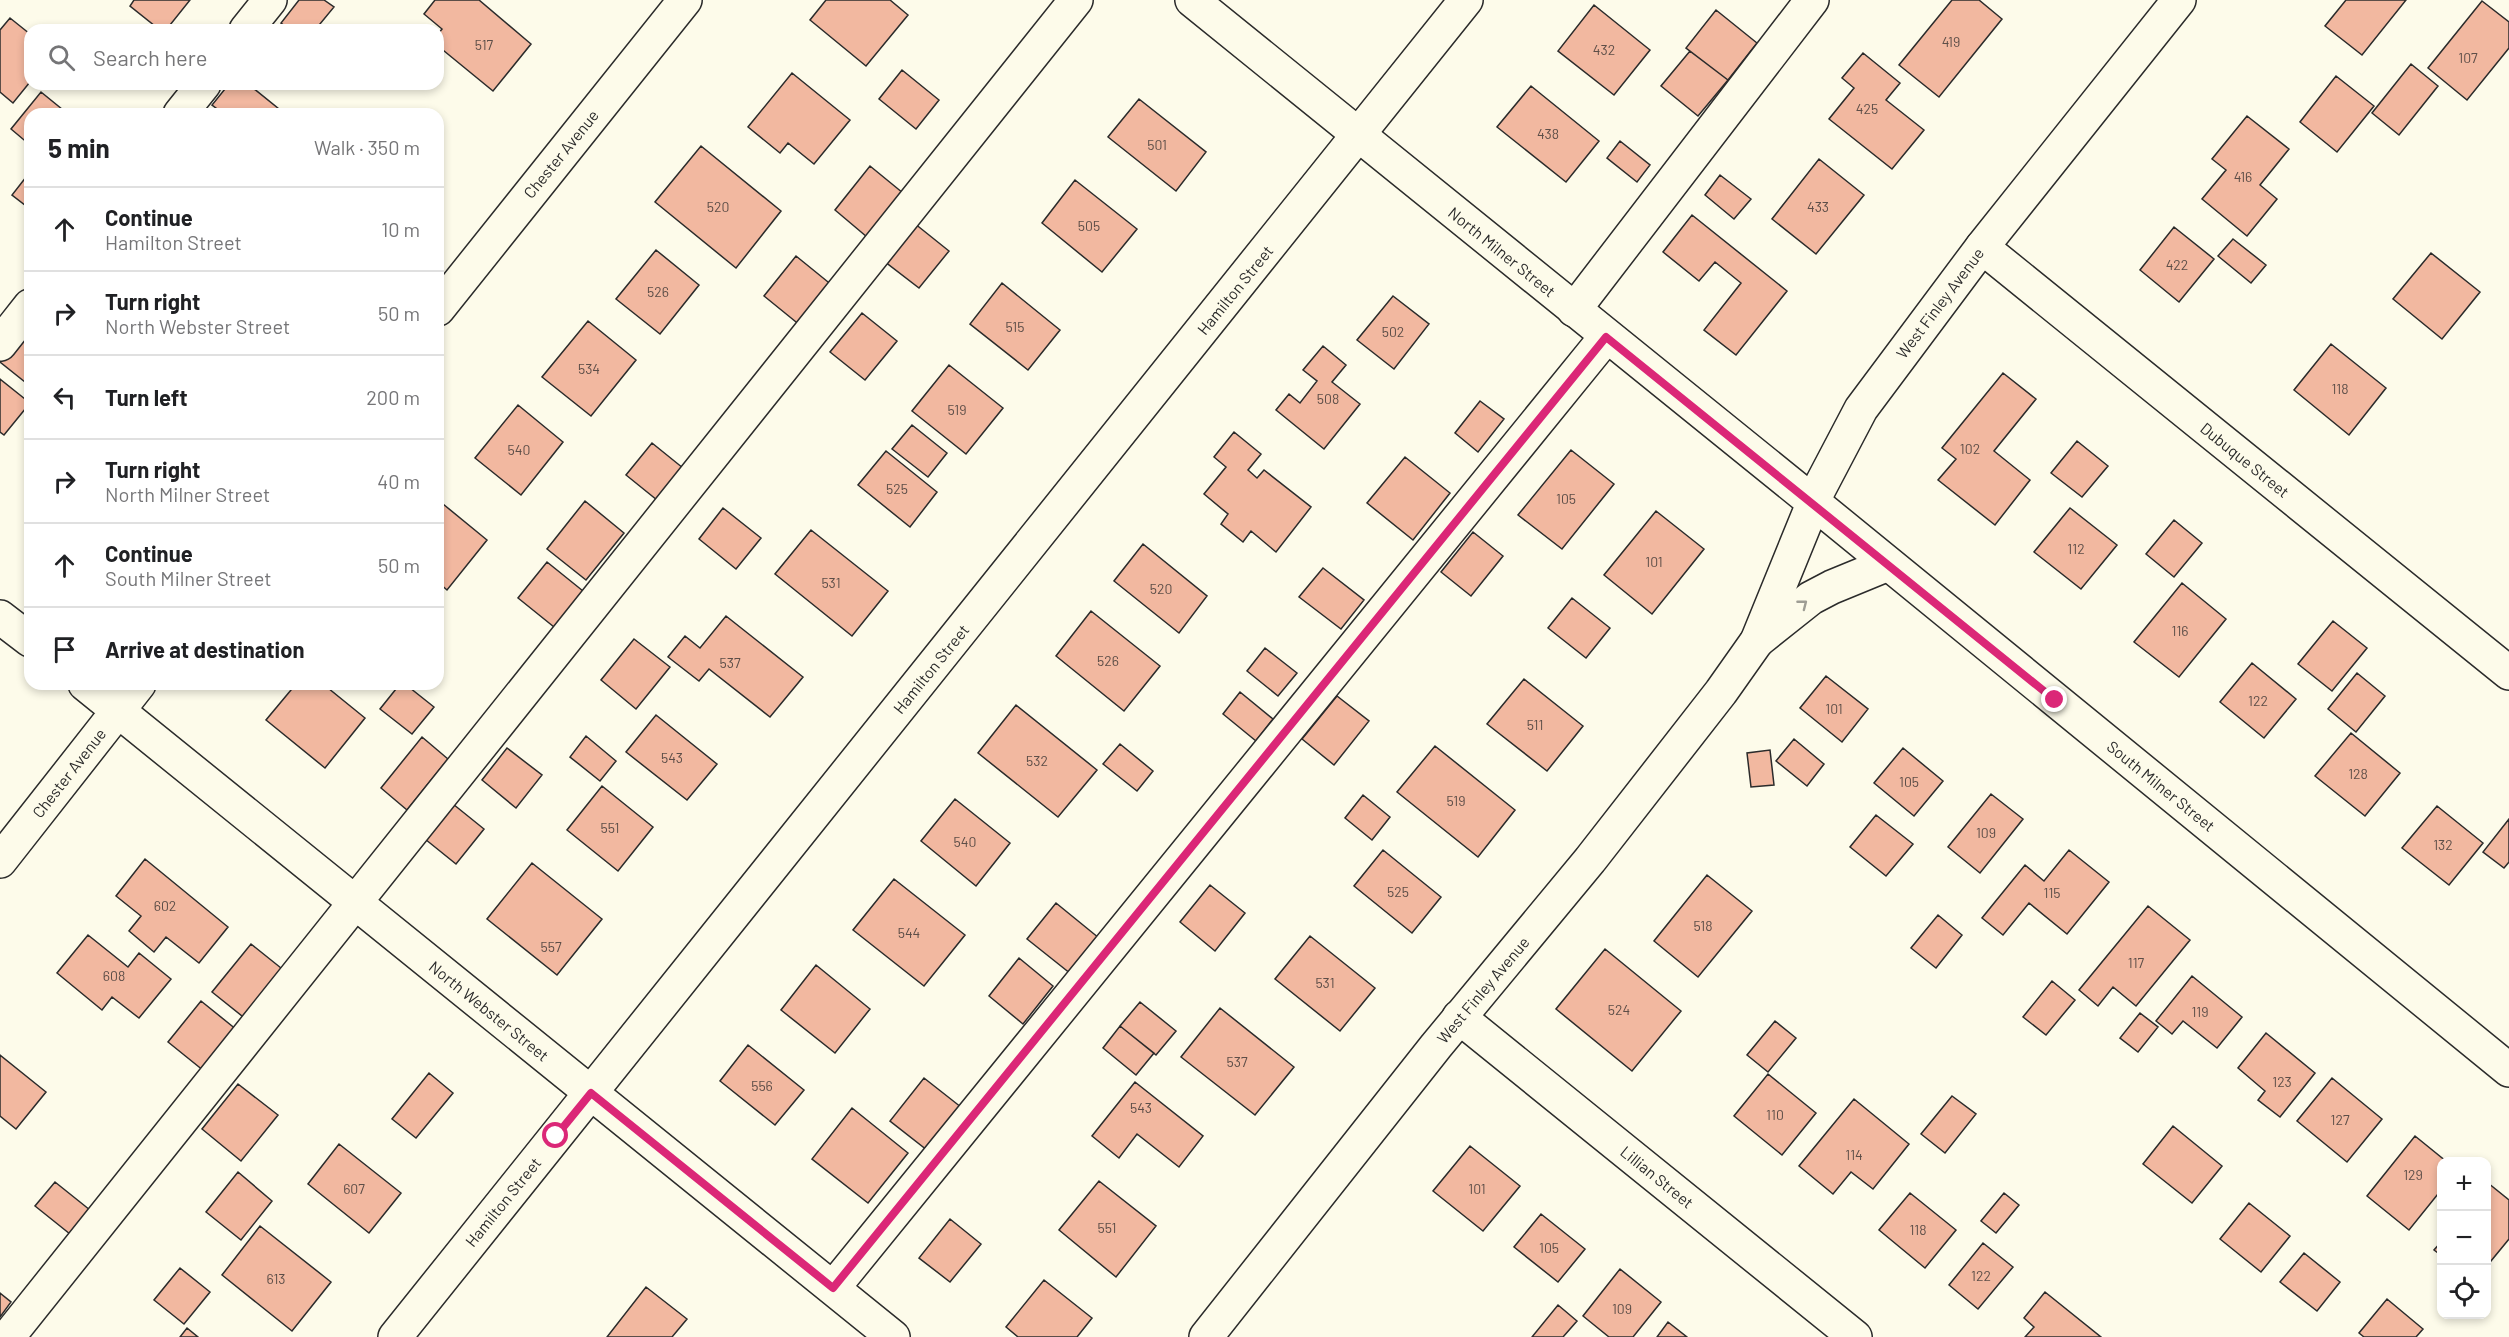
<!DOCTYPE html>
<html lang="en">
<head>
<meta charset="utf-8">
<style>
  :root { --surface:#fff; --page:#f2f2f2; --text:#202124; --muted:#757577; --line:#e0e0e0 }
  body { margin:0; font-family:Barlow,sans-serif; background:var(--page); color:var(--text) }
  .controls { position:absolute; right:18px; bottom:18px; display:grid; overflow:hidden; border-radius:12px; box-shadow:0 3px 9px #0003 }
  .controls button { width:54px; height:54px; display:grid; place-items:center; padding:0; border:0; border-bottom:2px solid var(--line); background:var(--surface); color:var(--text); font:30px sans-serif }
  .stop { position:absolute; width:18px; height:18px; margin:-14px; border:4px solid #db2777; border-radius:50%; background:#fff }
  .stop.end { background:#db2777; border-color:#fff; box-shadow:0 2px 6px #0008 }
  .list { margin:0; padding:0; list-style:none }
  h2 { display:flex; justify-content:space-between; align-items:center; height:78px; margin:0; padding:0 24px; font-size:26px }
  h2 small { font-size:20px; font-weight:400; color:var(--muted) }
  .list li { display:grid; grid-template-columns:39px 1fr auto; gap:18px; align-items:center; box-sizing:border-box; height:84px; padding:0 24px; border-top:2px solid var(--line) }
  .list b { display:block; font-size:22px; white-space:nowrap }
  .list p { margin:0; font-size:20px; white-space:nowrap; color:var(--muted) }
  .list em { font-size:20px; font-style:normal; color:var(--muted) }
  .icon { flex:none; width:33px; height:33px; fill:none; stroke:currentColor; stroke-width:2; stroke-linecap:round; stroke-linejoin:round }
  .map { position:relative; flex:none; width:2509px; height:1337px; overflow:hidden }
  .search { position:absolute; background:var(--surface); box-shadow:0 3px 9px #0003; left:24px; top:24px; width:420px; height:66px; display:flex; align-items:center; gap:15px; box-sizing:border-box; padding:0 21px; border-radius:18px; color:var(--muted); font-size:22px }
  .panel { position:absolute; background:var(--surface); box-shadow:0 3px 9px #0003; left:24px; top:108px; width:420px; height:582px; border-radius:18px }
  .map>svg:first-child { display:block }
</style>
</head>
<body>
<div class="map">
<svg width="2509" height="1337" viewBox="0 0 2509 1337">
  <rect width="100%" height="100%" fill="#fdfbea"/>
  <!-- building -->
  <path fill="#f2b8a0" stroke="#2b2b2b" stroke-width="1.5" d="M134,0H190L166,30H160L130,6Z
    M299,0H324L334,7L315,30H290L281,23Z
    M435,0H479L531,44L493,91L438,46V34L442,29L424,14Z
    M826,0H890L908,15L866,66L810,20Z
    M1952,0H1979L2002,19L1939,97L1899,65Z
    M2346,0H2406L2362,55L2325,26Z
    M2482,1L2509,22V48L2467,100L2428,68Z
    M1594,5L1650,50L1614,95L1558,51Z
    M1716,10L1757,43L1728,80L1686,48Z
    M10,18L30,34V82L13,103L0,92V30Z
    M1690,51L1728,80L1698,116L1661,86Z
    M1863,53L1900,83L1886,100L1924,130L1892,169L1829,119L1854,88L1842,78Z
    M2411,64L2438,86L2399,135L2372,113Z
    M902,70L939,100L916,129L879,99Z
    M792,73L850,120L814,164L788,143L780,153L748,127Z
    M2336,76L2374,106L2337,152L2300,122Z
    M229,84H248L284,113L224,114L212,105Z
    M1531,86L1599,141L1566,182L1497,127Z
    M41,92L68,114H30V145L11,129Z
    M1139,99L1206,152L1176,191L1108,137Z
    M2247,116L2289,149L2260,185L2277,199L2247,236L2202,199L2226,170L2212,159Z
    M1620,141L1650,165L1637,182L1607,158Z
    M701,146L781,211L736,268L655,202Z
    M1819,159L1864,195L1816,254L1772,219Z
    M870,166L903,193L867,237L835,210Z
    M30,172V209L12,195Z
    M1720,175L1751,199L1734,219L1705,195Z
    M1075,180L1137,229L1102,272L1042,223Z
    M1692,215L1787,291L1736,355L1704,330L1741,283L1715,262L1699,281L1663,252Z
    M914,223L949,251L919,288L884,261Z
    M2174,227L2214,259L2179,302L2140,270Z
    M2233,239L2266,265L2251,283L2218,256Z
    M656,250L699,285L660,334L616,299Z
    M2431,253L2480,292L2442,339L2393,299Z
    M796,256L833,286L801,326L764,296Z
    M1002,283L1060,330L1028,370L970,324Z
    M1393,296L1429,324L1394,369L1357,340Z
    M862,313L897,341L865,380L830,352Z
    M588,321L636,360L591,416L542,377Z
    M26,330L30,334V386L0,362Z
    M2331,344L2386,388L2349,435L2294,390Z
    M1323,346L1346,365L1332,382L1360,404L1324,449L1276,410L1289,394L1300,403L1317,381L1303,370Z
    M949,365L1003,408L966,454L912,411Z
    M2003,373L2036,399L1994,451L2030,480L1995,525L1938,480L1956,459L1942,448Z
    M0,379L30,403L4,435L0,432Z
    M1480,401L1504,419L1478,452L1455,433Z
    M518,405L563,442L521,495L475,458Z
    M912,425L947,453L928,477L892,449Z
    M1234,432L1261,454L1248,470L1257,478L1264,470L1311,507L1276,552L1251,531L1243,542L1221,524L1228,514L1204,494L1226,467L1214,457Z
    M2077,441L2108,466L2082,497L2051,473Z
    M652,443L683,468L657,500L626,475Z
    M1571,450L1614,484L1562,549L1518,515Z
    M886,451L937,492L910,527L858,485Z
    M1405,457L1450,493L1413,540L1367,503Z
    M585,501L624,533L586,580L547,549Z
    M443,504L487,540L447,590L438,582V510Z
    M723,508L761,538L736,569L699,539Z
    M2070,508L2117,545L2081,589L2034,552Z
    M1656,511L1704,549L1652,614L1604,575Z
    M2174,520L2202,543L2174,577L2146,554Z
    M811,530L888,591L852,636L775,574Z
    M1473,532L1503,556L1471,596L1441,572Z
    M1143,544L1207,596L1179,633L1114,581Z
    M547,562L588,595L559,631L518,598Z
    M1323,568L1364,600L1341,629L1299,597Z
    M2182,583L2226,619L2179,677L2134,642Z
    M1572,598L1610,628L1586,658L1548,628Z
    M1091,611L1160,666L1124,711L1056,656Z
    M726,616L803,677L770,717L709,669L699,681L668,657L685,636L700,648Z
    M2333,621L2367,648L2332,691L2298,664Z
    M634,639L670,667L636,709L601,680Z
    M1265,648L1297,673L1278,696L1247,671Z
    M2252,663L2296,699L2264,738L2220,702Z
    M2357,673L2385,696L2356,732L2328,709Z
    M1826,676L1868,709L1842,742L1800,708Z
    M1524,679L1583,726L1547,771L1487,724Z
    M296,684H323L365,718L325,768L266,720Z
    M400,684H405L434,707L412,734L380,709Z
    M1240,692L1273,719L1256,741L1223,714Z
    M1337,696L1369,721L1334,765L1302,739Z
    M1016,705L1097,770L1058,817L978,753Z
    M656,715L717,764L687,800L626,752Z
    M2351,733L2400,773L2365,816L2315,776Z
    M586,736L616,761L600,781L570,757Z
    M422,737L448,759L407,810L381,788Z
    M1794,739L1824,764L1807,786L1776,761Z
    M1120,744L1153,771L1137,791L1103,764Z
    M1435,746L1515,810L1478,857L1397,792Z
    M507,748L542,775L516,808L482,780Z
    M1903,748L1943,781L1914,816L1874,783Z
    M1770,750L1774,785L1751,787L1747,753Z
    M602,786L653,827L618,871L567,830Z
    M1991,794L2023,819L1980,873L1948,847Z
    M1363,795L1390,817L1372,840L1345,818Z
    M955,799L1010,843L976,886L921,841Z
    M448,800L484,829L456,864L420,835Z
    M2437,806L2483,843L2449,885L2402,848Z
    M1876,815L1913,844L1886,876L1850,847Z
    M2509,819V862L2504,868L2483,852Z
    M1383,850L1441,897L1412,933L1354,886Z
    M2069,850L2109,882L2067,934L2029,903L2003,935L1982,918L2025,865L2044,881Z
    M145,859L228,927L199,963L166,937L154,952L129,931L141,916L116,896Z
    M532,863L602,919L557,975L487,919Z
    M1707,875L1752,911L1698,977L1654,941Z
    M894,879L965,935L924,986L853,930Z
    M1210,885L1245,913L1215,951L1180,922Z
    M1056,903L1099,938L1071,974L1027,939Z
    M2148,906L2190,940L2136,1006L2113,987L2098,1006L2079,990Z
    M1938,915L1962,935L1936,968L1911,948Z
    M88,935L128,967L139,953L171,979L139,1018L112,997L102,1010L57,973Z
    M1310,936L1375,988L1340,1031L1275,979Z
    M251,944L286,972L247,1020L212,992Z
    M1605,949L1681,1011L1632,1071L1556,1009Z
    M1019,958L1053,986L1023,1024L989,996Z
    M816,965L870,1009L835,1053L781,1010Z
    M2192,976L2242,1017L2217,1048L2183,1021L2172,1034L2156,1021Z
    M2052,981L2075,1000L2046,1035L2023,1017Z
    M201,1001L237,1030L204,1071L168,1042Z
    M1140,1002L1176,1031L1156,1055L1120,1026Z
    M1220,1008L1294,1067L1255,1115L1181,1057Z
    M2140,1013L2158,1027L2138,1052L2120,1038Z
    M1775,1021L1796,1038L1768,1072L1747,1055Z
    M1120,1026L1154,1053L1136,1075L1103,1048Z
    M2266,1033L2315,1073L2280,1117L2258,1100L2265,1091L2238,1068Z
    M748,1045L804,1090L775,1125L720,1081Z
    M0,1055L46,1092L16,1129L0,1116Z
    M429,1073L453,1093L416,1138L392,1119Z
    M1768,1074L1816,1113L1782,1155L1734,1116Z
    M924,1078L966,1111L932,1154L890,1121Z
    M2332,1078L2382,1119L2347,1162L2297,1121Z
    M1135,1082L1203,1136L1179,1167L1137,1134L1119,1158L1092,1136Z
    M238,1084L278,1115L241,1161L202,1129Z
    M1952,1096L1976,1114L1945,1153L1921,1134Z
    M1854,1099L1909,1144L1873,1189L1851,1172L1833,1194L1799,1166Z
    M852,1108L908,1153L868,1203L812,1159Z
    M2173,1126L2222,1166L2192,1203L2143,1164Z
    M2415,1136L2447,1162H2442V1189L2409,1230L2367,1196Z
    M339,1144L401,1193L369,1233L308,1184Z
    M1470,1146L1520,1186L1483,1231L1433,1191Z
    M238,1172L272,1201L241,1240L206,1212Z
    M1099,1181L1156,1226L1116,1277L1059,1230Z
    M55,1182L90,1210L70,1234L35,1206Z
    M2488,1183L2509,1200V1239L2486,1267Z
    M1910,1193L1956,1230L1925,1268L1879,1230Z
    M2004,1193L2019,1205L1996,1233L1981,1221Z
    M2249,1203L2290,1236L2261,1272L2220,1239Z
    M1541,1214L1585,1249L1558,1282L1514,1247Z
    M950,1219L981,1244L950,1282L919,1258Z
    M260,1226L331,1282L292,1331L222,1275Z
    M2442,1241V1256L2434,1250Z
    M1983,1243L2013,1267L1978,1309L1949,1285Z
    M2304,1253L2340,1282L2317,1311L2280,1282Z
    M180,1268L210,1292L184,1324L154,1300Z
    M1620,1269L1661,1302L1633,1337H1609L1583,1316Z
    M1044,1280L1092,1318L1077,1337H1018L1006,1327Z
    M646,1287L687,1319L672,1337H607Z
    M2045,1292L2101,1337H2025L2034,1327L2024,1318Z
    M0,1293L11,1302L0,1317Z
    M2387,1299L2423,1329L2416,1337H2364L2359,1333Z
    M1558,1305L1577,1321L1563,1337H1532Z
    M1668,1322L1687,1337H1657Z
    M187,1328L198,1337H180Z"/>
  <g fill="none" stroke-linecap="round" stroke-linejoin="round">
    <!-- minor casing -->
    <g stroke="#2b2b2b" stroke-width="36">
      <path id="minor" d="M246,30L270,0
        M180,114L204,84
        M1982,247L2509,673
        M438,309L685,0
        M1574,310L1812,0
        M0,344L30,306
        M0,617L30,640
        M1757,641L1811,598L1832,587L1888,564
        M85,684L893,1337
        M0,861L139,684
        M1459,1017L1855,1337
        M833,1288L1606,337
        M8,1337L1076,0
        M395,1337L1466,0"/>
    </g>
    <!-- major casing -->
    <g stroke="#2b2b2b" stroke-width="36">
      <path id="major" d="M1192,0L1813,502L2509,1070
        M1206,1337L1436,1046L1590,860L1721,692L1757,641L1819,489L1861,409L1982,247L2179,0"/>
    </g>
    <!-- minor -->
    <use href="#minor" stroke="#fdfbea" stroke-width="33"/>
    <!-- major -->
    <use href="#major" stroke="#fdfbea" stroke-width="33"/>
  </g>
  <!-- one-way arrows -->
  <defs><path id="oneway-chevron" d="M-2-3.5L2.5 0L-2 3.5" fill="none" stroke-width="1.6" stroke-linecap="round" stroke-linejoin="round" transform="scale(1.5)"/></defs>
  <use stroke="#9e9d94" href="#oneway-chevron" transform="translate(1803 604) rotate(-38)"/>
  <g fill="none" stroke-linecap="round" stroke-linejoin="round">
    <!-- route -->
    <path stroke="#db2777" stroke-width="8" d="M556,1136L591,1093L833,1288L1606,337L2055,700"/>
  </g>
  <g text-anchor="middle" stroke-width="4.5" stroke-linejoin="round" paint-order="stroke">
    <!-- number labels -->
    <g font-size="14" fill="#5d4e48">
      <text x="1951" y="47">419</text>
      <text x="484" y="50">517</text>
      <text x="1604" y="55">432</text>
      <text x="2468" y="63">107</text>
      <text x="1867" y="114">425</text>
      <text x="1548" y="139">438</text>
      <text x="1157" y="150">501</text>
      <text x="2243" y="182">416</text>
      <text x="718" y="212">520</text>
      <text x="1818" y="212">433</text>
      <text x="1089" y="231">505</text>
      <text x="2177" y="270">422</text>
      <text x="658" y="297">526</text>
      <text x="1015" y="332">515</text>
      <text x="1393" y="337">502</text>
      <text x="589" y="374">534</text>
      <text x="2340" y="394">118</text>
      <text x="1328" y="404">508</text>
      <text x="957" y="415">519</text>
      <text x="1970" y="454">102</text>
      <text x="519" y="455">540</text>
      <text x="897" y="494">525</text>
      <text x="1566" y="504">105</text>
      <text x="2076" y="554">112</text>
      <text x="1654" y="567">101</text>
      <text x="831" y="588">531</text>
      <text x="1161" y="594">520</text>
      <text x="2180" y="636">116</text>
      <text x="1108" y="666">526</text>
      <text x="730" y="668">537</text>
      <text x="2258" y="706">122</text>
      <text x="1834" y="714">101</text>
      <text x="1535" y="730">511</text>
      <text x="672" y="763">543</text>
      <text x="1037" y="766">532</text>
      <text x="2358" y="779">128</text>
      <text x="1909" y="787">105</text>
      <text x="1456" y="806">519</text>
      <text x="610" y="833">551</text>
      <text x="1986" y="838">109</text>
      <text x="965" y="847">540</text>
      <text x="2443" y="850">132</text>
      <text x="1398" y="897">525</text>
      <text x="2052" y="898">115</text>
      <text x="165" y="911">602</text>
      <text x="1703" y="931">518</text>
      <text x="909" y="938">544</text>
      <text x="551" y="952">557</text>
      <text x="2136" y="968">117</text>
      <text x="114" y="981">608</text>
      <text x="1325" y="988">531</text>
      <text x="1619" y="1015">524</text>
      <text x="2200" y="1017">119</text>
      <text x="1237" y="1067">537</text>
      <text x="2282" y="1087">123</text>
      <text x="762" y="1091">556</text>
      <text x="1141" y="1113">543</text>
      <text x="1775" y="1120">110</text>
      <text x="2340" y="1125">127</text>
      <text x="1854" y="1160">114</text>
      <text x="2413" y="1180">129</text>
      <text x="354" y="1194">607</text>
      <text x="1477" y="1194">101</text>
      <text x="1107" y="1233">551</text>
      <text x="1918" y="1235">118</text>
      <text x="1549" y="1253">105</text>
      <text x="1981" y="1281">122</text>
      <text x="276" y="1284">613</text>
      <text x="1622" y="1314">109</text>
    </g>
    <!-- street labels -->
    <g font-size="16" fill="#2b2b2b" stroke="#fdfbea">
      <text transform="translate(561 154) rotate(-51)" y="6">Chester Avenue</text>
      <text transform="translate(1502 252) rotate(39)" y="6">North Milner Street</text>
      <text transform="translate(1235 290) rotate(-51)" y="6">Hamilton Street</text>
      <text transform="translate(1940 303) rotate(-53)" y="6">West Finley Avenue</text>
      <text transform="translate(2245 460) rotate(39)" y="6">Dubuque Street</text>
      <text transform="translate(931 669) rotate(-51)" y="6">Hamilton Street</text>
      <text transform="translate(69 773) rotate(-52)" y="6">Chester Avenue</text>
      <text transform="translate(2161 786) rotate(39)" y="6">South Milner Street</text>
      <text transform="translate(1483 990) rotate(-50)" y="6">West Finley Avenue</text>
      <text transform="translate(489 1011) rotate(39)" y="6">North Webster Street</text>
      <text transform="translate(1657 1177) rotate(39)" y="6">Lillian Street</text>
      <text transform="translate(503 1202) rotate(-51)" y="6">Hamilton Street</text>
    </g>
  </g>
</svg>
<div class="controls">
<button>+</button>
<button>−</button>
<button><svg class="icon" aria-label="locate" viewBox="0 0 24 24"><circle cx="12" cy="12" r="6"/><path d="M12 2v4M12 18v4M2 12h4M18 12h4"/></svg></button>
</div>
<div class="stop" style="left:556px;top:1136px"></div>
<div class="stop end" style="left:2055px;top:700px"></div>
<div class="search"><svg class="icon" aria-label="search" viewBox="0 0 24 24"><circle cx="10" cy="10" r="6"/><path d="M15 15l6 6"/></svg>Search here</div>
<section class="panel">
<h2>5 min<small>Walk · 350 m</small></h2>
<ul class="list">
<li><svg class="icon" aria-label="ahead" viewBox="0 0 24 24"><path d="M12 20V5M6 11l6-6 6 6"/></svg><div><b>Continue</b><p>Hamilton Street</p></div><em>10 m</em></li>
<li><svg class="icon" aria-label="right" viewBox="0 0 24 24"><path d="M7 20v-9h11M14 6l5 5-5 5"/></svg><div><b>Turn right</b><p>North Webster Street</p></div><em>50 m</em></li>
<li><svg class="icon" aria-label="left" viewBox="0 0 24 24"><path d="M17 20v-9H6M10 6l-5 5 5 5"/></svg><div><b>Turn left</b></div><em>200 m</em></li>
<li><svg class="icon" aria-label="right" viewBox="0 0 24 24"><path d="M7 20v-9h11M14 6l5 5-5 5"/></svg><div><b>Turn right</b><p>North Milner Street</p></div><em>40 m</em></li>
<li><svg class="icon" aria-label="ahead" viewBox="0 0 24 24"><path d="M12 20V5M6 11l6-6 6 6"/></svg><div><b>Continue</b><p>South Milner Street</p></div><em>50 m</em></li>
<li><svg class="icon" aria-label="arrive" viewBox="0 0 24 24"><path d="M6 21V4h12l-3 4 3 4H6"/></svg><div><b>Arrive at destination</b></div></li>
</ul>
</section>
</div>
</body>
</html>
